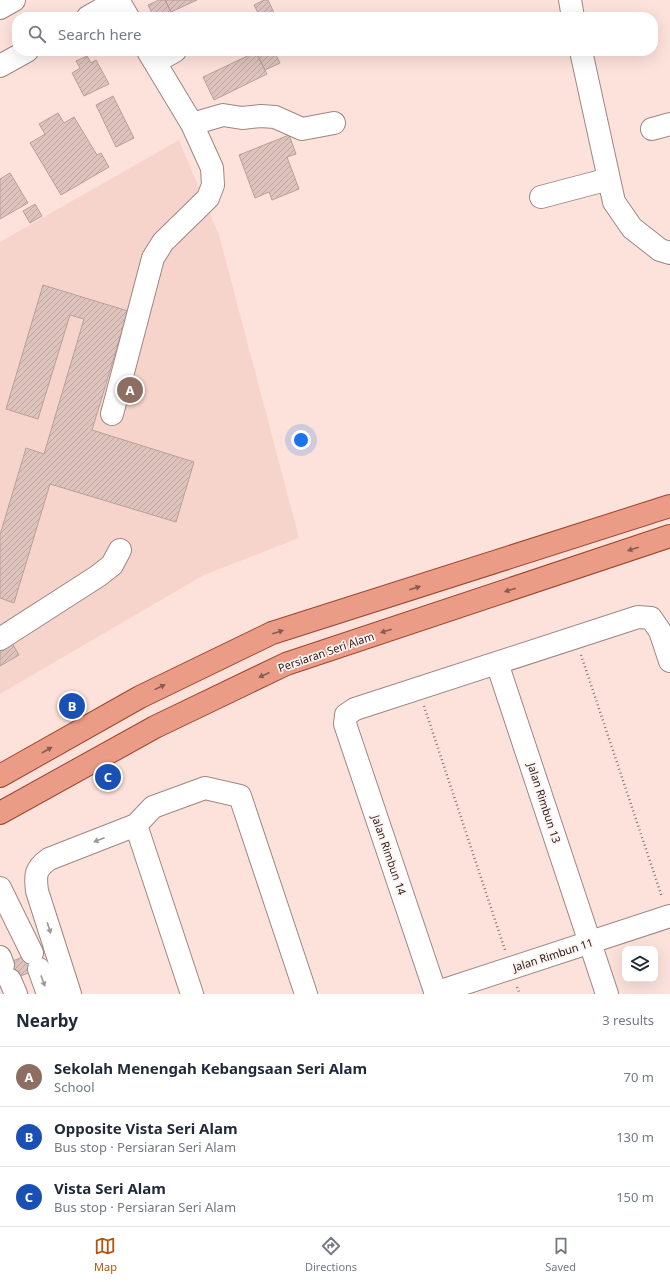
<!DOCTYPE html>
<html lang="en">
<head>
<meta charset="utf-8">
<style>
  :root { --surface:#fff; --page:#f2f2f3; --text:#1f2937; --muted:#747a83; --line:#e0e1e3; --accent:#b45309 }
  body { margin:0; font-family:"Noto Sans",sans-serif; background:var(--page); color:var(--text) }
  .controls { position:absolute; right:12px; bottom:12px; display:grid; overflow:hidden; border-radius:8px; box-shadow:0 4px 16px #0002 }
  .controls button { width:36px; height:36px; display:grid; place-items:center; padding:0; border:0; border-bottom:1px solid var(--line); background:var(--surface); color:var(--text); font:20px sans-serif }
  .you { position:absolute; left:301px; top:440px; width:14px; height:14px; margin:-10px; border:3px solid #fff; border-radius:50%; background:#1a73e8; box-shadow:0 0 0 6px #1a73e833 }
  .badge { display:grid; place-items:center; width:26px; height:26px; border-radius:50%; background:var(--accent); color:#fff; font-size:13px; font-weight:700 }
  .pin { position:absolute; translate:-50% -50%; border:2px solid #fff; box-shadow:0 1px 4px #0006 }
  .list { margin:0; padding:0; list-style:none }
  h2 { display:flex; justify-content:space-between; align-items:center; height:52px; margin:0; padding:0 16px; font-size:17px }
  h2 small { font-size:13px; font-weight:400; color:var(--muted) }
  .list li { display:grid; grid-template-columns:26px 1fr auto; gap:12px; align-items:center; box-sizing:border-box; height:60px; padding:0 16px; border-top:1px solid var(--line) }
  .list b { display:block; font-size:15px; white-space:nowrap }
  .list p { margin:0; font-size:13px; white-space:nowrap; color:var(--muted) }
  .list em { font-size:13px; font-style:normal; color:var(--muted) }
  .icon { flex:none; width:22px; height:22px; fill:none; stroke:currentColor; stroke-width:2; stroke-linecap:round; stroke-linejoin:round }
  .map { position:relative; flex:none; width:670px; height:994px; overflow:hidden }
  .search { position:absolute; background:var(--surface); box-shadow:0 4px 16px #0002; left:12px; right:12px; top:12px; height:44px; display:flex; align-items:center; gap:10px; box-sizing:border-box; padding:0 14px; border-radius:16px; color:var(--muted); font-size:15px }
  .sheet { height:232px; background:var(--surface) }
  nav { display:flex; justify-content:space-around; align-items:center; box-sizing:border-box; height:56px; border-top:1px solid var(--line); background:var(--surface); font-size:11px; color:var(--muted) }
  nav a { display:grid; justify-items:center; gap:2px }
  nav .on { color:var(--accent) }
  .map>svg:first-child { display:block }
</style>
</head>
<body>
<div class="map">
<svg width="670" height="994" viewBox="0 0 670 994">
  <defs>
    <pattern id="building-hatch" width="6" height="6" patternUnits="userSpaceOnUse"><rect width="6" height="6" fill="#ddc3bc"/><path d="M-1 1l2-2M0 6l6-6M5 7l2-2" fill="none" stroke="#bea7a1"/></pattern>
  </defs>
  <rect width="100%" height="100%" fill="#fde2db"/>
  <!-- built -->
  <path fill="#f7d4cb" d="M179,140L219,235L299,538L204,575L0,694V242Z"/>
  <!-- building -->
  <path fill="url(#building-hatch)" stroke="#b8a099" d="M159,0H165L171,12L161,17H154L148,5Z
    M165,0H197L171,12Z
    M264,0H268L276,17H260L254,5Z
    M257,51H274L280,63L265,70L256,52Z
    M256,52L267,74L214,100L203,77Z
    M87,56L91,63L96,60L109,84L84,96L72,73L80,68L76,61Z
    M113,96L134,138L116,147L96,105Z
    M58,113L64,123L74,117L97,155L101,153L109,167L61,195L30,143L45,134L39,124Z
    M289,135L296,154L287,157L299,189L272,200L269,192L255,198L239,155Z
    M10,173L28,203L0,219V179Z
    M35,204L42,216L30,223L23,211Z
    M43,285L128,311L92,430L194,462L176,522L50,484L14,603L0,598V535L26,448L44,454L84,319L70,315L38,419L6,409Z
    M12,643L19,655L0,666V649Z
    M40,950L46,966L0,984V966Z"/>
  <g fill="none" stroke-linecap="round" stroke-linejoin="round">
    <!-- minor casing -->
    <g stroke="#9e8780" stroke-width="24">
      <path id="minor" d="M118,0L128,17
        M570,0L573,17
        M0,8L14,0
        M88,17L118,0
        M581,51L614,202L632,228L660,250L670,253
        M155,62L175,51
        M0,66L27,51
        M192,124L223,115L242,118L261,116L275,117L302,129L334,123
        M652,129L670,124
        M541,197L609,179
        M112,414L153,258L163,242L208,198L213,185L212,168L192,124L148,51
        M0,639L98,576L112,565L120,550
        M497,663L607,994
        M136,825L192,994
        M0,888L32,953
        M0,957L3,965
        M39,969L48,994
        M10,980L16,994
        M435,993L670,916
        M70,994L37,891C35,875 35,869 49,859L136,825L153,807L205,788L240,796L306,994
        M436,994L345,724L346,715L355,709L638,617L651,618L660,631L670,661"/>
    </g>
    <!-- major casing -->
    <g stroke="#9d442c" stroke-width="24">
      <path id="major" d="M0,776L140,697L272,633L670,506
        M0,813L155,727L286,664L670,536"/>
    </g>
    <!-- path -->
    <path stroke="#887772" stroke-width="2.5" stroke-dasharray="1 3" stroke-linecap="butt" d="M581,655L662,897
      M424,706L505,950
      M517,987L520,994"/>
    <!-- minor -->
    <use href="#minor" stroke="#fff" stroke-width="22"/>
    <!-- major -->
    <use href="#major" stroke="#eb9c87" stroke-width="22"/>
  </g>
  <!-- one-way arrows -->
  <defs><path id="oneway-solid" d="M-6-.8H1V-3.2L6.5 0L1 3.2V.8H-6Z"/></defs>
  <g fill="#885c50">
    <use href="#oneway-solid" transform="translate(633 549) rotate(162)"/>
    <use href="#oneway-solid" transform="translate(415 588) rotate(-18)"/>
    <use href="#oneway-solid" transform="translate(510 590) rotate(162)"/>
    <use href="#oneway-solid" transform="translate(386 631) rotate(162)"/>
    <use href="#oneway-solid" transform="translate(278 632) rotate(-18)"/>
    <use href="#oneway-solid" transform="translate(264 675) rotate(155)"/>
    <use href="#oneway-solid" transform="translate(160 687) rotate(-26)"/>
    <use href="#oneway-solid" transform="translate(47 750) rotate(-30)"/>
  </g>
  <g fill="#9d9998">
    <use href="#oneway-solid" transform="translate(99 840) rotate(159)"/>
    <use href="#oneway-solid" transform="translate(49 928) rotate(72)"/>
    <use href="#oneway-solid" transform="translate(43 981) rotate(70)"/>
  </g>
  <g text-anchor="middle" stroke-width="3.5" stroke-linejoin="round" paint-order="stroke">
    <!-- street labels -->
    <g font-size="11" fill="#251c19" stroke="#fef3f1">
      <text transform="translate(326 652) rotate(-19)" y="4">Persiaran Seri Alam</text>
      <text transform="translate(544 803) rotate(72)" y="4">Jalan Rimbun 13</text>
      <text transform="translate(389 855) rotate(71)" y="4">Jalan Rimbun 14</text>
      <text transform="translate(553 955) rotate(-18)" y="4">Jalan Rimbun 11</text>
    </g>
  </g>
</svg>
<div class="controls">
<button><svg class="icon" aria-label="layers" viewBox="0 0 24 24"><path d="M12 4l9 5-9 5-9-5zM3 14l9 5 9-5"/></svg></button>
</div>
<div class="you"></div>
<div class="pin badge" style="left:130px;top:390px;background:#8d6e63">A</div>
<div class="pin badge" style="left:72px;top:706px;background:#1a4fb4">B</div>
<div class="pin badge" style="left:108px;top:777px;background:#1a4fb4">C</div>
<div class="search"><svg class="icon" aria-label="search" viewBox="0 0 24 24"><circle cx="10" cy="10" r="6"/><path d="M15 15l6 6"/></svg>Search here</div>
</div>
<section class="sheet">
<h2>Nearby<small>3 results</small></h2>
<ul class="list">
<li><span class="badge" style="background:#8d6e63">A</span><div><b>Sekolah Menengah Kebangsaan Seri Alam</b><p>School</p></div><em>70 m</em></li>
<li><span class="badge" style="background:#1a4fb4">B</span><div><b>Opposite Vista Seri Alam</b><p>Bus stop · Persiaran Seri Alam</p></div><em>130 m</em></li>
<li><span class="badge" style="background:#1a4fb4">C</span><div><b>Vista Seri Alam</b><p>Bus stop · Persiaran Seri Alam</p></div><em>150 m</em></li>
</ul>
</section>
<nav>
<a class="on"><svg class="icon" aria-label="map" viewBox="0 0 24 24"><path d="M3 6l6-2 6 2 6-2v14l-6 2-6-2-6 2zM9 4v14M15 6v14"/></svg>Map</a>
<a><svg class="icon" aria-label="directions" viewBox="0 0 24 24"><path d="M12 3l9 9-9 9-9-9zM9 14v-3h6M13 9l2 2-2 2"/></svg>Directions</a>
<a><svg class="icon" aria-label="saved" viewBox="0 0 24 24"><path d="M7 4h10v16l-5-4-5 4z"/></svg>Saved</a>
</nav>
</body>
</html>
